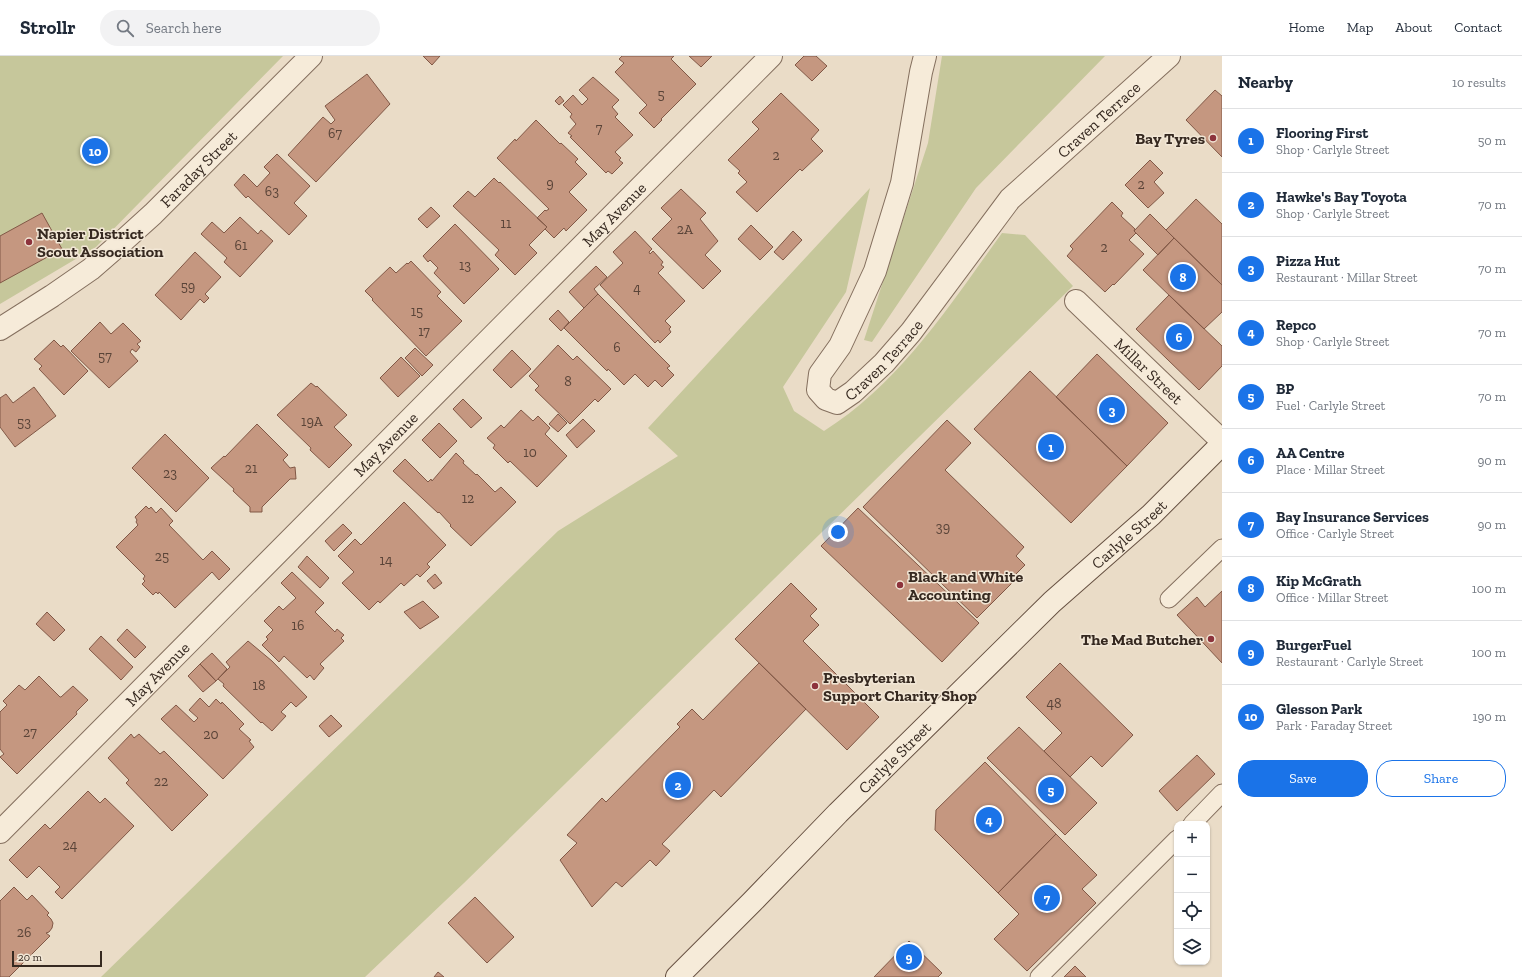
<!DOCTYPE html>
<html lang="en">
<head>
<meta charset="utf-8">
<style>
  :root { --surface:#fff; --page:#f2f2f3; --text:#1f2937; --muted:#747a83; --line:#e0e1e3; --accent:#1a73e8 }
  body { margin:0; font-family:"Zilla Slab",serif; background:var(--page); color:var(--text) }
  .controls { position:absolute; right:12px; bottom:12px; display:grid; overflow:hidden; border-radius:8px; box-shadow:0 1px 3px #0004 }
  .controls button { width:36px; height:36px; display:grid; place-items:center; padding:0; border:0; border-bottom:1px solid var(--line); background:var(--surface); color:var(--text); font:20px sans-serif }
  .scale { position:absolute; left:12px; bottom:10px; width:90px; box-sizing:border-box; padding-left:4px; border:2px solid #362920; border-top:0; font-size:11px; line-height:14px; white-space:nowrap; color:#362920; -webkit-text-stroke:3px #f2e7d6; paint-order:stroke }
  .you { position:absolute; left:838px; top:476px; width:14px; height:14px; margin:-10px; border:3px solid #fff; border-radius:50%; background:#1a73e8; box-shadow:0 0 0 6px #1a73e833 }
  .badge { display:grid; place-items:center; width:26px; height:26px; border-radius:50%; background:var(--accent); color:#fff; font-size:13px; font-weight:700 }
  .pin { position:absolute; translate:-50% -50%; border:2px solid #fff; box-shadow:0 1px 4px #0006 }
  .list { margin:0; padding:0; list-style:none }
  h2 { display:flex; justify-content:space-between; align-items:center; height:52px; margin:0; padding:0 16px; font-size:17px }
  h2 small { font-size:13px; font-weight:400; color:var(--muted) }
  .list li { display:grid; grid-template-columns:26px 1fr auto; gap:12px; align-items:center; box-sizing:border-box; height:64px; padding:0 16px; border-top:1px solid var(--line) }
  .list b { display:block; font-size:15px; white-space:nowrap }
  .list p { margin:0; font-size:13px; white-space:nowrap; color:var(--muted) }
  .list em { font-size:13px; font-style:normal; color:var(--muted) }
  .actions { display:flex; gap:8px; padding:12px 16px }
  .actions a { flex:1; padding:9px 0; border:1px solid var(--accent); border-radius:16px; text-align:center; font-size:14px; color:var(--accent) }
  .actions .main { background:var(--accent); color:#fff }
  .icon { flex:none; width:22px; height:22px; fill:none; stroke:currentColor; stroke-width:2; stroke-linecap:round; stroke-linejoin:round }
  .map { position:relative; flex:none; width:1222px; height:921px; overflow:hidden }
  header { display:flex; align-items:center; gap:24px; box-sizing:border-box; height:56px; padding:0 20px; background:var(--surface); border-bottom:1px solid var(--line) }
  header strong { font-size:19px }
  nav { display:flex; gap:22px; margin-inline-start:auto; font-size:14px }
  .search { width:280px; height:36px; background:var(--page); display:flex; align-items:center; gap:10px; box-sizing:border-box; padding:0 14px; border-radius:22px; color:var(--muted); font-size:15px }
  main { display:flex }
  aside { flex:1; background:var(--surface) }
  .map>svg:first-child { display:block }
</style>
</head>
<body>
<header>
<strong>Strollr</strong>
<div class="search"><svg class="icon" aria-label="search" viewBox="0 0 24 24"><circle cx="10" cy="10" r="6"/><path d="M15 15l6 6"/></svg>Search here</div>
<nav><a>Home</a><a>Map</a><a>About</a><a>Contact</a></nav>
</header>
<main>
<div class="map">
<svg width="1222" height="921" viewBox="0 0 1222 921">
  <rect width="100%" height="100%" fill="#eadcc7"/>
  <!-- green -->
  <path fill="#c6c79b" d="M0,0H283L96,191L0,248Z
    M942,0H1105L976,132L872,286L864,284L928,87Z
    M870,132L846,236L783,331L794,355L824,375C900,327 950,249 1002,177L1025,179L1073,230L464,827L365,921H101L558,475L678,400L648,372Z"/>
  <!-- building -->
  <path fill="#c59780" stroke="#815846" d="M423,0H440L432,9Z
    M622,0H674L671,3L696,28L661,63L662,64L654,72L639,57L647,49L615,16L624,7L619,3Z
    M689,0H712L701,11Z
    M804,0H816L827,10L812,25L795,9Z
    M367,18L390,48L316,126L288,99L323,61L331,68L335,64L325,50Z
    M593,21L619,44L612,51L618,58L615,61L633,79L615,96L621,102L619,104L623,107L612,118L608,115L606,117L570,81L572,80L568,77L576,68L570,61L572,58L563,49L573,39L582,49L588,43L579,34Z
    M1215,34L1222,40V101L1186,64Z
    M781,37L819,74L811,83L823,95L802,115L800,113L757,156L736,136L747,126L738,117L740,115L728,104L759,73L752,66Z
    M560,40L564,45L559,49L555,45Z
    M536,64L560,88L561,87L578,103L575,106L587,118L569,136L587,154L566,175L564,172L554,182L545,173L547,171L537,162L545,154L546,155L549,153L497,102L515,83L516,85Z
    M277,98L310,130L294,147L307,160L289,179L248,140L246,142L234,129L244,118L257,131L270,117L264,111Z
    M1150,104L1163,117L1154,126L1164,137L1148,152L1125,129Z
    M494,122L499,127L500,126L547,171L529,189L537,197L515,219L495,199L499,194L453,150L468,135L475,141Z
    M681,133L706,157L700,163L718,185L705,199L721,215L703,233L652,183L672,163L661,152Z
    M1196,143L1222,168V229L1166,174Z
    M1112,146L1123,157L1121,160L1135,173L1134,175L1136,177L1129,184L1144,198L1114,229L1113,228L1105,236L1067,200L1073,193L1070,190Z
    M431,151L440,160L427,172L418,163Z
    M42,157L62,193L0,227V180Z
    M1150,158L1174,182L1158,199L1134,175Z
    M240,161L258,178L261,174L273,185L240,221L224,206L227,202L201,178L212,166L224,177Z
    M455,168L499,213L464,248L434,217L438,212L430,204L428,206L423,200Z
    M751,169L773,191L760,204L738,183Z
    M635,175L652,193L649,196L650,198L653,195L663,206L661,209L664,211L658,217L685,245L665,265L671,271L669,273L671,276L660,287L658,284L655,287L600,229L623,207L613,196Z
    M793,175L802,184L783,204L774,196Z
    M1174,182L1222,229V256L1204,273L1143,214Z
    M195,196L221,221L205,238L209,242L204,247L200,243L181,264L155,239Z
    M411,205L441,236L437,240L462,265L426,300L372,244L373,243L365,235L390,211L396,217L407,207L408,208Z
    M596,210L607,221L594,233L598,238L584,252L569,236Z
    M598,238L670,310L667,312L674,319L662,331L655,324L648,331L635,318L624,329L608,313L607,315L564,272Z
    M1169,239L1222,290V310L1199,334L1136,273Z
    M558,254L569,266L561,275L549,263Z
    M100,266L111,278L123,267L141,285L137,288L140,291L136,296L132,293L130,296L138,305L109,332L71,295Z
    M54,284L61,291L63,289L88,315L64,339L39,313L42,310L34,303Z
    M558,289L573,304L577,300L611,333L598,346L595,343L570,368L535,334L539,330L529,320Z
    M415,292L433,309L422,320L405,302Z
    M512,294L531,313L511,332L493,314Z
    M1097,298L1168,367L1127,410L1056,341Z
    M401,301L420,320L398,341L380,322Z
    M1030,315L1127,410L1071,467L974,373Z
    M311,327L316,331L317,330L347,359L334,371L352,389L329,412L310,394L311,392L277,359Z
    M34,331L56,360L15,391L0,371V342L6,338L13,347Z
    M463,343L482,362L471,372L453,353Z
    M521,354L533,365L538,360L550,372L545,378L567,400L537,431L510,405L508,407L493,392L495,389L487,382L501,369L504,372Z
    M558,358L567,367L558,376L549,368Z
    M583,363L595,375L577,392L566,379Z
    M947,364L971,387L945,414L1024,491L1016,500L1025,509L1010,524L1012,527L977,562L863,451Z
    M439,367L457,385L440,402L422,384Z
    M257,368L288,399L283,404L290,412L295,411L296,423H290L262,451V456H250V451L233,435L234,433L211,412L224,400L225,401Z
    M165,378L209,422L176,456L132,412Z
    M456,397L464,405L463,407L476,419L477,418L495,436L501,431L516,446L471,490L450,470L451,469L439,456L438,457L393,415L405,403L428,426L431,423L432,425Z
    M404,446L446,489L427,508L430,511L420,521L417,518L404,530L401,527L380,547L378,545L369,554L342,527L354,516L338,500L355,483L361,489Z
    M146,450L149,453L151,451L156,457L161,452L173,465L169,469L203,504L212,495L230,513L219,524L212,516L175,552L159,536L158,538L156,536L153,539L142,528L145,525L143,523L145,520L116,491L138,469L136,466L137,464L135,461Z
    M858,452L979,567L942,606L821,490Z
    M343,468L352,477L334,495L325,485Z
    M307,500L329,522L320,532L298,511Z
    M292,516L324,547L315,556L335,576L337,573L344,579L341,582L344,585L320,608L324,612L314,624L310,619L307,622L284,600L279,606L262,589L268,583L266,581L273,574L264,565L279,550L283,554L296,542L281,527Z
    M435,518L442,527L434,533L427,525Z
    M791,527L817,553L810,560L819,569L803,585L879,661L847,694L735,583Z
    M1222,535V607L1177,559L1197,541L1205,551Z
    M423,545L439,561L420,573L404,556Z
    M47,556L65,574L54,585L36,568Z
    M127,573L146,591L135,602L117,584Z
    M101,580L133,611L121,624L89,593Z
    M248,585L272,605L307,641L296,651L291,646L281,656L286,660L272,675L262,666L261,667L223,630L224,628L218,623L230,611L226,606Z
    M212,597L227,613L216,625L200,608Z
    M759,607L806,653L721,741L714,734L662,788L670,795L656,810L650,804L622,831L616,826L592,851L560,804L577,787L567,779L602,742L606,746L680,671L677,668L692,653L703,664Z
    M1060,607L1133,679L1102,711L1091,700L1070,721L1044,695L1062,677L1026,641Z
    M200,608L216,625L203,636L188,620Z
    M39,620L60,641H61L73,630L88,644L76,656L77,658L17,718L0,701L4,698L0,693V656L7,649L3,645L19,629L25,634Z
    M200,642L209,651L216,643L221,648L222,646L244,668L239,673L251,684L249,685L254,691L223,723L161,663L176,649L194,666L198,662L189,654Z
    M331,659L342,670L329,681L319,670Z
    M1019,671L1097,747L1065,779L987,702Z
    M131,678L134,682L139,678L160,698L164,695L208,739L172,775L126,727L129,724L108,702Z
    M1197,699L1215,718L1177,755L1159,735Z
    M985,706L1056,778L998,837L935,774L936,754Z
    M88,735L100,747L105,742L134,770L62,843L55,836L60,831L39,810L27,822L9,804L45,768L50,773Z
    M1056,778L1097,819L1082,833L1096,847L1027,915L994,883L1019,858L998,837Z
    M14,831L27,844L32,839L49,857L47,859L51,863L53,867L52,872L49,876L46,877L50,880L9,921H0V845Z
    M475,841L514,881L487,907L448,867Z
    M909,885L942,917L938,921H874Z
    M1075,910L1086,921H1064Z
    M438,916L444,921H434Z"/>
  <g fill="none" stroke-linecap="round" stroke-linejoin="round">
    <!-- service casing -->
    <g stroke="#846f5e" stroke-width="19">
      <path id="service" d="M1169,543L1222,492
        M1192,768L1222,737
        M1039,921L1177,783"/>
    </g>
    <!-- minor casing -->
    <g stroke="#846f5e" stroke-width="24">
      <g id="minor">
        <path id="s1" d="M925,0L921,16L902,127L875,215L840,290L820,318L818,334L826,343L837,347L853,336L884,307L911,276L1010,143L1169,0"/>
        <path id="s2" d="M1076,245L1222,385"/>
        <path id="s3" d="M0,273L52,240L91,213L122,186L153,158L311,0"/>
        <path id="s4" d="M0,776L771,0"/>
      </g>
    </g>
    <!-- secondary casing -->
    <g stroke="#665041" stroke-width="24">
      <g id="secondary">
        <path id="s5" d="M677,921L752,846L838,757L1052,546L1151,459L1222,388"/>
      </g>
    </g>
    <!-- service -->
    <use href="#service" stroke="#f6ebd9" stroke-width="17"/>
    <!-- minor -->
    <use href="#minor" stroke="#f6ebd9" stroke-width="22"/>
    <!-- secondary -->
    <use href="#secondary" stroke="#f6ebd9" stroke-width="22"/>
  </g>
  <!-- markers -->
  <g fill="#8d333c" stroke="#f2e7d6" stroke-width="1.5">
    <circle cx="1213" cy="82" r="4"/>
    <circle cx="29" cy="186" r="4"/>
    <circle cx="900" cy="529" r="4"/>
    <circle cx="1211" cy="583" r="4"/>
    <circle cx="815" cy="630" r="4"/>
  </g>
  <g text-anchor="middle" stroke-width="3" stroke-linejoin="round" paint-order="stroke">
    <!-- number labels -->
    <g font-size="14" fill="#5a4438">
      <text x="661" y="43">5</text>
      <text x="599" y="77">7</text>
      <text x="335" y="82">67</text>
      <text x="776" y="104">2</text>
      <text x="550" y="132">9</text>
      <text x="1141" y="133">2</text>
      <text x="272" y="140">63</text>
      <text x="506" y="172">11</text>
      <text x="685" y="178">2A</text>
      <text x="241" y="194">61</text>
      <text x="1104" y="196">2</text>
      <text x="465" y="214">13</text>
      <text x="188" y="235">59</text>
      <text x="637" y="237">4</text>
      <text x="417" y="260">15</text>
      <text x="424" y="280">17</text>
      <text x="617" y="296">6</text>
      <text x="105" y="305">57</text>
      <text x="568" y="330">8</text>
      <text x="312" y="370">19A</text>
      <text x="24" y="371">53</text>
      <text x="530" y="401">10</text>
      <text x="251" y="417">21</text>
      <text x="170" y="422">23</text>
      <text x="468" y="447">12</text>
      <text x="943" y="476">39</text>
      <text x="162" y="505">25</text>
      <text x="386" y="509">14</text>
      <text x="298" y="574">16</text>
      <text x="259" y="634">18</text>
      <text x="1054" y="652">48</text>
      <text x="30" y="681">27</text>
      <text x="211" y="683">20</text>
      <text x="161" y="730">22</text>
      <text x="70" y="794">24</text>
      <text x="24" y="881">26</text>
    </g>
    <!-- street labels -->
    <g font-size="16" fill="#362920" stroke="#f2e7d6">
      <text dy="6" stroke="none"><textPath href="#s1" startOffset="766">Craven Terrace</textPath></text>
      <text dy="6" stroke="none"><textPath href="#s3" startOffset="256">Faraday Street</textPath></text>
      <text dy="6" stroke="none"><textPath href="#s4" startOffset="871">May Avenue</textPath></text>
      <text dy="6" stroke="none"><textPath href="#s1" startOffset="442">Craven Terrace</textPath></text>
      <text dy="6" stroke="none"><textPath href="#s2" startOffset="101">Millar Street</textPath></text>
      <text dy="6" stroke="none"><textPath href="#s4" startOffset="547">May Avenue</textPath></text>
      <text dy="6" stroke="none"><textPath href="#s5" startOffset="633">Carlyle Street</textPath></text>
      <text dy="6" stroke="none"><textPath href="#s4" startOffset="223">May Avenue</textPath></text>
      <text dy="6" stroke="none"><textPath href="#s5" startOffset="309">Carlyle Street</textPath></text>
    </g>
    <!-- poi labels -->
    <g font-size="16" font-weight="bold" fill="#362920" stroke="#f2e7d6" text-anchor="start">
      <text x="1205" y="88" text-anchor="end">Bay Tyres</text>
      <text x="37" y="183">Napier District<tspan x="37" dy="18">Scout Association</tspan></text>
      <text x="908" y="526">Black and White<tspan x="908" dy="18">Accounting</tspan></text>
      <text x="1203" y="589" text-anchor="end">The Mad Butcher</text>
      <text x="823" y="627">Presbyterian<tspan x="823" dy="18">Support Charity Shop</tspan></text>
    </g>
  </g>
</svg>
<div class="controls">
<button>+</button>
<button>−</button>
<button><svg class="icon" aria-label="locate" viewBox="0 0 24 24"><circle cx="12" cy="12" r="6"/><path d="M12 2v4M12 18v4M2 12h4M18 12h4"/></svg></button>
<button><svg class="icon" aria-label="layers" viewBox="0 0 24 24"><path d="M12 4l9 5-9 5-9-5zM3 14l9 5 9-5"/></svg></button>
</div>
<div class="scale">20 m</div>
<div class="you"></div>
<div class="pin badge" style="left:1051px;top:391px">1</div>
<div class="pin badge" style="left:678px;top:729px">2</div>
<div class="pin badge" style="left:1112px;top:354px">3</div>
<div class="pin badge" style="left:989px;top:764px">4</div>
<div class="pin badge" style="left:1051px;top:734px">5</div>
<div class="pin badge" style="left:1179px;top:281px">6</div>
<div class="pin badge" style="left:1047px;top:842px">7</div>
<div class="pin badge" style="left:1183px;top:221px">8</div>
<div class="pin badge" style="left:909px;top:901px">9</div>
<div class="pin badge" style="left:95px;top:95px">10</div>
</div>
<aside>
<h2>Nearby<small>10 results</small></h2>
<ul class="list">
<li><span class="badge">1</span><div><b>Flooring First</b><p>Shop · Carlyle Street</p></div><em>50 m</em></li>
<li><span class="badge">2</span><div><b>Hawke's Bay Toyota</b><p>Shop · Carlyle Street</p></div><em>70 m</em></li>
<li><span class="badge">3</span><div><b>Pizza Hut</b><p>Restaurant · Millar Street</p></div><em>70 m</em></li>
<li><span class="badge">4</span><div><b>Repco</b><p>Shop · Carlyle Street</p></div><em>70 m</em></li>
<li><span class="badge">5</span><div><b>BP</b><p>Fuel · Carlyle Street</p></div><em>70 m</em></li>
<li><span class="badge">6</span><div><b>AA Centre</b><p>Place · Millar Street</p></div><em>90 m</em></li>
<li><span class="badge">7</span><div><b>Bay Insurance Services</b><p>Office · Carlyle Street</p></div><em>90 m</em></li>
<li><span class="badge">8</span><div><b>Kip McGrath</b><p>Office · Millar Street</p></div><em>100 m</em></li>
<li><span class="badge">9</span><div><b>BurgerFuel</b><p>Restaurant · Carlyle Street</p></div><em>100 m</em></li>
<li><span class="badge">10</span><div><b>Glesson Park</b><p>Park · Faraday Street</p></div><em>190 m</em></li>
</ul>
<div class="actions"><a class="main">Save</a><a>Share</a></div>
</aside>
</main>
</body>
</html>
